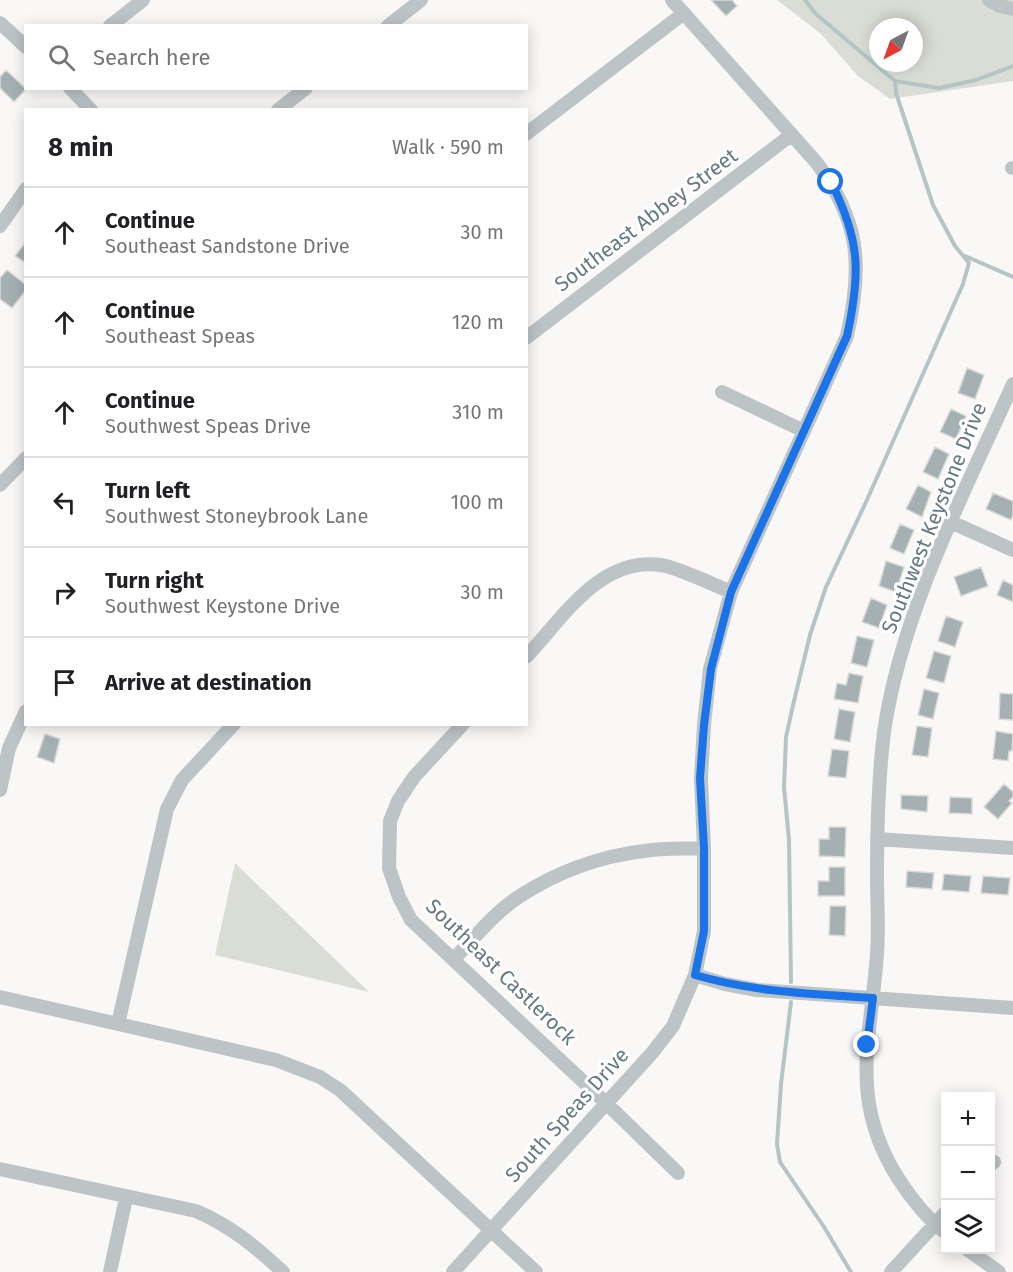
<!DOCTYPE html>
<html lang="en">
<head>
<meta charset="utf-8">
<style>
  :root { --surface:#fff; --page:#f2f2f2; --text:#202124; --muted:#757577; --line:#e0e0e0 }
  body { margin:0; font-family:"Fira Sans",sans-serif; background:var(--page); color:var(--text) }
  .controls { position:absolute; right:18px; bottom:18px; display:grid; overflow:hidden; border-radius:0px; box-shadow:0 3px 15px #0003 }
  .controls button { width:54px; height:54px; display:grid; place-items:center; padding:0; border:0; border-bottom:2px solid var(--line); background:var(--surface); color:var(--text); font:30px sans-serif }
  .compass { position:absolute; left:869px; top:18px; width:54px; height:54px; border-radius:50%; background:var(--surface); box-shadow:0 3px 15px #0003; rotate:221deg }
  .stop { position:absolute; width:18px; height:18px; margin:-14px; border:4px solid #1a73e8; border-radius:50%; background:#fff }
  .stop.end { background:#1a73e8; border-color:#fff; box-shadow:0 2px 6px #0008 }
  .list { margin:0; padding:0; list-style:none }
  h2 { display:flex; justify-content:space-between; align-items:center; height:78px; margin:0; padding:0 24px; font-size:26px }
  h2 small { font-size:20px; font-weight:400; color:var(--muted) }
  .list li { display:grid; grid-template-columns:39px 1fr auto; gap:18px; align-items:center; box-sizing:border-box; height:90px; padding:0 24px; border-top:2px solid var(--line) }
  .list b { display:block; font-size:22px; white-space:nowrap }
  .list p { margin:0; font-size:20px; white-space:nowrap; color:var(--muted) }
  .list em { font-size:20px; font-style:normal; color:var(--muted) }
  .icon { flex:none; width:33px; height:33px; fill:none; stroke:currentColor; stroke-width:2; stroke-linecap:round; stroke-linejoin:round }
  .map { position:relative; flex:none; width:1013px; height:1272px; overflow:hidden }
  .search { position:absolute; background:var(--surface); box-shadow:0 3px 15px #0003; left:24px; top:24px; width:504px; height:66px; display:flex; align-items:center; gap:15px; box-sizing:border-box; padding:0 21px; border-radius:0px; color:var(--muted); font-size:22px }
  .panel { position:absolute; background:var(--surface); box-shadow:0 3px 15px #0003; left:24px; top:108px; width:504px; height:618px; border-radius:0px }
  .map>svg:first-child { display:block }
</style>
</head>
<body>
<div class="map">
<svg width="1013" height="1272" viewBox="0 0 1013 1272">
  <rect width="100%" height="100%" fill="#f9f8f6"/>
  <!-- green -->
  <path fill="#daddd6" fill-rule="evenodd" d="M777,0H1013V81L890,99L858,76L821,34ZM878,27H914V63H878Z
    M235,863L369,992L215,955Z"/>
  <g fill="none" stroke-linecap="round" stroke-linejoin="round">
    <!-- stream -->
    <path stroke="#b5c5c5" stroke-width="4" d="M805,0L816,14L895,81L939,88L976,80L1013,66
      M965,256L1013,277
      M791,982L789,840L784,787L786,737L794,701L810,635L826,587L866,502L963,284L969,263L955,246L933,205L896,93L895,81
      M791,1002L781,1084L777,1144L780,1162L824,1227L851,1272"/>
  </g>
  <!-- building -->
  <path fill="#a5b0b3" stroke="#dadad9" stroke-width="1.5" d="M711,0H732L737,6L726,16Z
    M6,70L26,89L14,102L0,88V77Z
    M26,242V263L15,256Z
    M7,270L26,285V290L12,308L0,299V278Z
    M967,368L984,375L975,399L958,393Z
    M951,409L966,416L956,439L940,432Z
    M935,447L949,454L938,479L923,472Z
    M918,485L931,492L922,517L906,509Z
    M993,493L1013,501V515L1011,520L986,509Z
    M900,524L914,530L904,554L890,548Z
    M886,561L904,567L896,592L879,586Z
    M981,567L988,586L961,596L954,577Z
    M1003,580L1013,585V602L997,595Z
    M871,598L887,605L879,628L862,622Z
    M946,616L963,622L955,647L938,641Z
    M857,636L874,640L867,667L851,663Z
    M934,651L951,656L944,683L926,678Z
    M849,673L863,676L858,703L834,699L837,683L846,685Z
    M924,689L939,693L933,719L918,715Z
    M1000,693L1013,694V720L999,719Z
    M839,709L855,712L850,742L834,739Z
    M917,726L932,728L928,757L912,755Z
    M996,731L1013,734L1012,751H1009L1008,761L993,759Z
    M45,734L60,739L54,763L37,757Z
    M832,749L849,751L846,778L828,776Z
    M1004,784L1013,792V797L1009,801L1012,803L998,819L984,807Z
    M901,795L928,796L927,812L901,809Z
    M950,797L972,798V814L949,813Z
    M829,827H846L845,857L819,856V839H829Z
    M829,867H845V896H818V881H829Z
    M907,871L934,873L932,889L906,887Z
    M944,874L971,876L969,892L942,890Z
    M983,876L1010,878L1008,895L981,893Z
    M830,906H846L845,936L829,935Z"/>
  <g fill="none" stroke-linecap="round" stroke-linejoin="round">
    <!-- street -->
    <path stroke="#bdc4c5" stroke-width="14" d="M989,0L1000,6L1013,9
      M0,23L26,47
      M110,26L143,0
      M388,26L421,0
      M70,88L91,110
      M278,110L306,88
      M526,134L684,13
      M1012,168H1013
      M0,226L26,189
      M526,338L791,135
      M722,392L804,431
      M0,485L26,458
      M951,522L1013,550
      M526,657C563,618 600,556 661,565C679,568 712,584 731,592
      M463,724L414,777L398,801L390,821L389,868L399,897L411,920L606,1103L678,1173
      M0,790L9,748L26,711
      M877,839L1013,848
      M454,959C474,938 495,912 520,896C557,872 601,856 644,851C664,848 684,849 704,848
      M695,975L725,984L757,990L1013,1008
      M0,997L276,1060L320,1077L340,1090L536,1272
      M118,1024L167,809L182,780L234,724
      M990,1165L994,1162
      M0,1169L196,1211C231,1226 256,1247 283,1272
      M946,1233C926,1218 911,1198 898,1178C848,1099 871,1039 877,954C879,928 877,902 877,877C877,828 878,780 884,732C901,613 964,493 1013,384
      M968,1250L999,1272
      M110,1272L126,1198
      M453,1272L652,1053L673,1026L695,975L704,931V848L701,778L704,725L710,669L731,592L847,336C863,266 860,220 816,162L672,0
      M891,1272L946,1212"/>
  </g>
  <g fill="none" stroke-linecap="round" stroke-linejoin="round">
    <!-- route -->
    <path stroke="#1a73e8" stroke-width="8" d="M831,182C860,240 861,272 847,336L731,592L711,669L704,725L700,778L704,848V931L695,975C753,992 812,994 873,998L867,1045"/>
  </g>
  <g text-anchor="middle" stroke-width="6" stroke-linejoin="round" paint-order="stroke">
    <!-- street labels -->
    <g font-size="21" fill="#667a7f" stroke="#fff">
      <text transform="translate(646 220) rotate(-37)" y="7">Southeast Abbey Street</text>
      <text transform="translate(934 518) rotate(-68)" y="7">Southwest Keystone Drive</text>
      <text transform="translate(501 972) rotate(44)" y="7">Southeast Castlerock</text>
      <text transform="translate(567 1115) rotate(-48)" y="7">South Speas Drive</text>
    </g>
  </g>
</svg>
<div class="controls">
<button>+</button>
<button>−</button>
<button><svg class="icon" aria-label="layers" viewBox="0 0 24 24"><path d="M12 4l9 5-9 5-9-5zM3 14l9 5 9-5"/></svg></button>
</div>
<svg class="compass" viewBox="-18 -18 36 36"><path d="M0-13l5 13h-10z" fill="#e53935"/><path d="M0 13l5-13h-10z" fill="#757577"/></svg>
<div class="stop" style="left:831px;top:182px"></div>
<div class="stop end" style="left:867px;top:1045px"></div>
<div class="search"><svg class="icon" aria-label="search" viewBox="0 0 24 24"><circle cx="10" cy="10" r="6"/><path d="M15 15l6 6"/></svg>Search here</div>
<section class="panel">
<h2>8 min<small>Walk · 590 m</small></h2>
<ul class="list">
<li><svg class="icon" aria-label="ahead" viewBox="0 0 24 24"><path d="M12 20V5M6 11l6-6 6 6"/></svg><div><b>Continue</b><p>Southeast Sandstone Drive</p></div><em>30 m</em></li>
<li><svg class="icon" aria-label="ahead" viewBox="0 0 24 24"><path d="M12 20V5M6 11l6-6 6 6"/></svg><div><b>Continue</b><p>Southeast Speas</p></div><em>120 m</em></li>
<li><svg class="icon" aria-label="ahead" viewBox="0 0 24 24"><path d="M12 20V5M6 11l6-6 6 6"/></svg><div><b>Continue</b><p>Southwest Speas Drive</p></div><em>310 m</em></li>
<li><svg class="icon" aria-label="left" viewBox="0 0 24 24"><path d="M17 20v-9H6M10 6l-5 5 5 5"/></svg><div><b>Turn left</b><p>Southwest Stoneybrook Lane</p></div><em>100 m</em></li>
<li><svg class="icon" aria-label="right" viewBox="0 0 24 24"><path d="M7 20v-9h11M14 6l5 5-5 5"/></svg><div><b>Turn right</b><p>Southwest Keystone Drive</p></div><em>30 m</em></li>
<li><svg class="icon" aria-label="arrive" viewBox="0 0 24 24"><path d="M6 21V4h12l-3 4 3 4H6"/></svg><div><b>Arrive at destination</b></div></li>
</ul>
</section>
</div>
</body>
</html>
